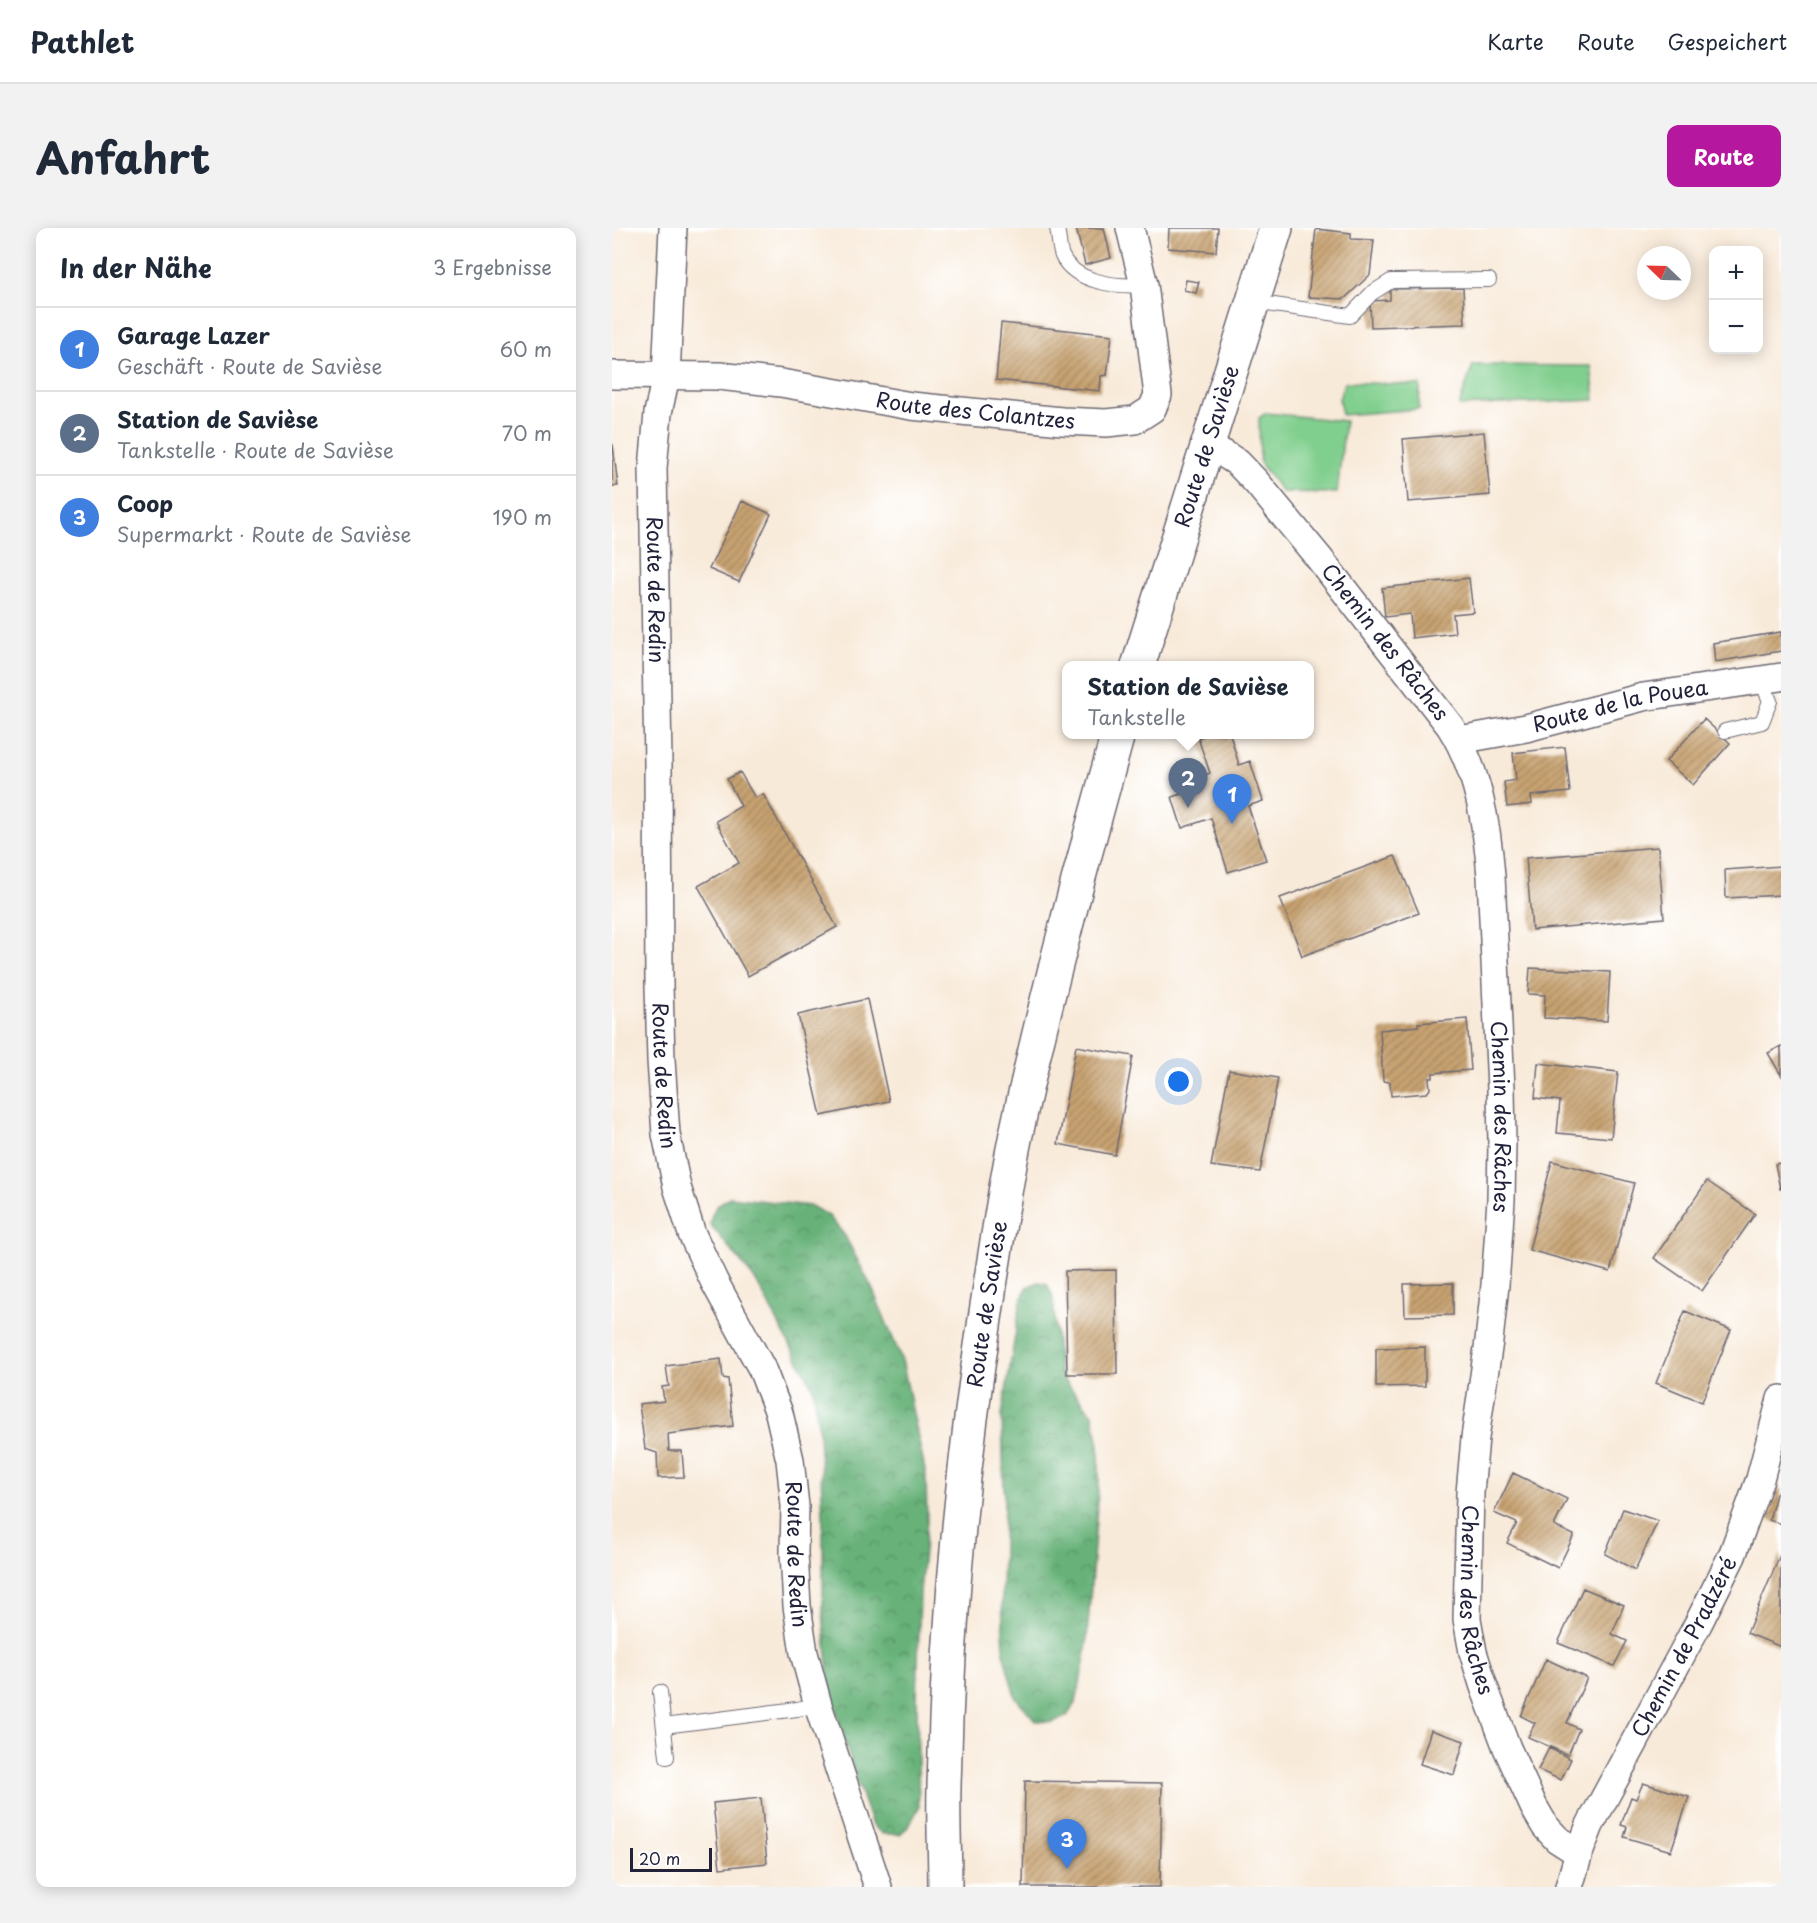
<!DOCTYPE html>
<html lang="de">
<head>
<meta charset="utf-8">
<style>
  :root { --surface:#fff; --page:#f2f2f3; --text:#1f2937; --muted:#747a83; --line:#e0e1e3; --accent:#b5179e }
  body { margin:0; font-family:"Playpen Sans",sans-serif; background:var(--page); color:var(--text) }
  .controls { position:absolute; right:18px; top:18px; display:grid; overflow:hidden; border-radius:12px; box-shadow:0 3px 15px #0003 }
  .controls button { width:54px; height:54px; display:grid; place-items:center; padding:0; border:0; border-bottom:2px solid var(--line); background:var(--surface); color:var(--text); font:30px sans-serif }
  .compass { position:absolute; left:1025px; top:18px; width:54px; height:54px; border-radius:50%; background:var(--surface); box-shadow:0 3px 15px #0003; rotate:293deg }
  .scale { position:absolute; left:18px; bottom:15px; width:82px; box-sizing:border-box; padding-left:6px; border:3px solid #22223b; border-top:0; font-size:16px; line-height:21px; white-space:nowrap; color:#22223b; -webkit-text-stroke:4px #fff; paint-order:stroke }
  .you { position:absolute; left:567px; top:854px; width:21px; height:21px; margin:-15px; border:4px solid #fff; border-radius:50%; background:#1a73e8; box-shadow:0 0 0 9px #1a73e833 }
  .badge { display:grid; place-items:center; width:39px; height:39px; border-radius:50%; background:var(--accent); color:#fff; font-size:20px; font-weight:700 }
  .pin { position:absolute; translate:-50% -50px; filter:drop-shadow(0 2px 3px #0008) }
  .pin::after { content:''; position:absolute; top:32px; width:21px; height:18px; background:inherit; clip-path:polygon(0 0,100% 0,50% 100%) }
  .popup { position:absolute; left:450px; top:433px; width:252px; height:78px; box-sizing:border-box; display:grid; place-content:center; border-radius:12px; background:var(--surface); filter:drop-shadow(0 2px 4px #0005); font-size:20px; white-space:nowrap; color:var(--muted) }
  .popup b { font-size:22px; color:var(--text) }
  .popup::after { content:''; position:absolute; left:50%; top:100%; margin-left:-12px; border:12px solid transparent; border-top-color:var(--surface) }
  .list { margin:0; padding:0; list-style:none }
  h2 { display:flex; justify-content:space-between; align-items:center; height:78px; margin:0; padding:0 24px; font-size:26px }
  h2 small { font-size:20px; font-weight:400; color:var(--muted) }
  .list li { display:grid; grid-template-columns:39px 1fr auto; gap:18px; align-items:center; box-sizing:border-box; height:84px; padding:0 24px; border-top:2px solid var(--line) }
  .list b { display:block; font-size:22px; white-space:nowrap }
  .list p { margin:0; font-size:20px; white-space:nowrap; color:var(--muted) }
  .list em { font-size:20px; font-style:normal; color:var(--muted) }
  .map { position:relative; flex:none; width:1169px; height:1659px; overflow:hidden; border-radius:12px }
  header { display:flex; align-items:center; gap:36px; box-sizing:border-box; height:84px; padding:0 30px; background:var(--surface); border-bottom:2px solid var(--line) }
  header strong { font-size:28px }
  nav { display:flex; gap:33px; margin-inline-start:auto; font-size:21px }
  .intro { display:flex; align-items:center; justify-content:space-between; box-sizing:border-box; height:144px; padding:0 36px }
  h1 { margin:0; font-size:42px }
  .button { padding:15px 27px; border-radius:12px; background:var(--accent); color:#fff; font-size:21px; font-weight:700 }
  main { display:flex; gap:36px; padding:0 36px }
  aside { flex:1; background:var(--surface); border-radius:12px; box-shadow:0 3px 15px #0003 }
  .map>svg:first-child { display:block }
</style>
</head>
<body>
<header>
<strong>Pathlet</strong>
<nav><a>Karte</a><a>Route</a><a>Gespeichert</a></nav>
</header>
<div class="intro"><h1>Anfahrt</h1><a class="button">Route</a></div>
<main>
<aside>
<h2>In der Nähe<small>3 Ergebnisse</small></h2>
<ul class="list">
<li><span class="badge" style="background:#3f7fe0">1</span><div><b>Garage Lazer</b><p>Geschäft · Route de Savièse</p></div><em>60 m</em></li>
<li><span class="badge" style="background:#5c6f8a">2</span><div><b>Station de Savièse</b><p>Tankstelle · Route de Savièse</p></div><em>70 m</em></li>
<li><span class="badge" style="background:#3f7fe0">3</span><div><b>Coop</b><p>Supermarkt · Route de Savièse</p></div><em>190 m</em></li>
</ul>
</aside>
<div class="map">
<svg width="1169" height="1659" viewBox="0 0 1169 1659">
  <defs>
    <pattern id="forest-crowns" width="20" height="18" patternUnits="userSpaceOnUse" patternTransform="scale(1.5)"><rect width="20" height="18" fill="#68b279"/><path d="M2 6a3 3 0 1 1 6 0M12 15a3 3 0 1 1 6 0" fill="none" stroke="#559064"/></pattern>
    <pattern id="building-hatch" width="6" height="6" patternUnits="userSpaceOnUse" patternTransform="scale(1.5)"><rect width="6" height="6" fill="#c8a371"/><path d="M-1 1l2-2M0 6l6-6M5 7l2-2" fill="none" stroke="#a2845e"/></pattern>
  </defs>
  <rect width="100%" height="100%" fill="#fff"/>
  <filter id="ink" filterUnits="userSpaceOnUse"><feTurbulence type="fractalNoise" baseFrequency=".0167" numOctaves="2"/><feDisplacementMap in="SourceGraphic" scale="12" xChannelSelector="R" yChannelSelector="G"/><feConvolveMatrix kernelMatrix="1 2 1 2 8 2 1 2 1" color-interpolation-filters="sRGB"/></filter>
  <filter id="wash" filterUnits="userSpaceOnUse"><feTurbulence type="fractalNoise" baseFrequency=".008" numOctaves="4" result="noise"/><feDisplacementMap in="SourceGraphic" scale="24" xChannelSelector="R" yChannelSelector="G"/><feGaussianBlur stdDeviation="1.35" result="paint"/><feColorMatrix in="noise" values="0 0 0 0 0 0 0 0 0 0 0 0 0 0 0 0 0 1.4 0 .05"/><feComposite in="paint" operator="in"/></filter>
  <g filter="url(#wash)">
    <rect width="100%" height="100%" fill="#f8ead9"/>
    <!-- forest -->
    <path fill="url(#forest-crowns)" stroke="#456a5a" stroke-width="1.5" d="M118,969L199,978L217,988L233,1008L260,1060L290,1132L314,1247L315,1293L308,1364L305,1475L307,1579L297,1598L288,1606H271L260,1597L245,1555L218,1461L211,1384V1289L207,1205L201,1160L144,1053L98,996C100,982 105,976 118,969Z
      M427,1054L435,1056L441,1069L447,1141L451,1150L481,1187L487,1217V1251L474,1425L464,1474L455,1488L441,1494L424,1493L403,1469L392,1428L390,1368L392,1268L390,1187L409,1072L415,1059Z"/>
    <!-- green -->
    <path fill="#81cf8e" stroke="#527864" stroke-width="1.5" d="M861,137L979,138L983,172L847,178Z
      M733,154L808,157L807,181L730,187L727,171Z
      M654,185L733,193L725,265L670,264L648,235L647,190Z"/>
    <g id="blocks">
      <!-- building -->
      <path fill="url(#building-hatch)" d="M464,0H492L499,30L473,37Z
        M557,0H606L604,24L556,20Z
        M704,1L739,5V11L762,12L758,47L732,71L696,69Z
        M574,52L587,54L584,65L572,62Z
        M851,60L853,96L759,99L758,73L778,72V61Z
        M389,95L500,107L495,147L489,148L488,163L384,152Z
        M872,204L878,267L796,274L791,211Z
        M1,217L6,258H0V218Z
        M130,273L159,286L127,354L97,341Z
        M857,350L861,384L841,386L843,405L800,410L798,386L773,389L770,360Z
        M1169,404V423L1103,434L1101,415Z
        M1092,491L1118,515L1081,557L1054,533Z
        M596,506H618L627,537L638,533L651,573L636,578L654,632L616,644L599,590L570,600L560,569L587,560V549L598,545L586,510Z
        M953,519L958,564L919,568L920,576L895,579L892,554L904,552L901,525Z
        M128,544L143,570L151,566L225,699L136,748L86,658L127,635L104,593L129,578L115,551Z
        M1046,619L1052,690L920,702L914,630Z
        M783,628L807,685L690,728L668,670Z
        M1169,638V667L1114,670L1113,642Z
        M918,740L998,744L995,793L932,790L933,767L916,766Z
        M255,771L277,873L209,888L186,787Z
        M855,791L859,842L821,845V850H817L818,861L815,865L779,868L778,854L771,853L768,802L806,798V795Z
        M464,818L521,828L503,927L446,916Z
        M1169,818V847L1156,825Z
        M926,835L1006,844L999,910L945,905L948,873L923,870Z
        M617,842L666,850L648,944L599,938Z
        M940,933L1022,955L998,1044L917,1022Z
        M1169,935V961H1168L1163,936Z
        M1095,953L1143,986L1090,1063L1042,1030Z
        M504,1042L505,1146H455L453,1043Z
        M841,1055V1087L793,1088L792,1056Z
        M1073,1083L1119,1102L1090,1174L1044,1155Z
        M813,1119V1158L764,1159V1120Z
        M109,1131L111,1150L116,1151L121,1198L56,1206L57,1223H70L72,1249L46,1250L45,1225L33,1221L27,1176L52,1173L50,1159L57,1158L54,1138Z
        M901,1245L955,1271L942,1298L962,1307L946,1340L895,1315L905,1295L882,1285Z
        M1169,1260V1296L1157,1292L1164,1266Z
        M1011,1281L1046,1293L1023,1342L993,1326Z
        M1169,1325V1419L1135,1405Z
        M971,1360L1012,1377L1000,1406L1015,1413L1002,1438L946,1415Z
        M934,1431L975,1450L955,1495L967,1501L956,1527L916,1509L923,1495L909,1488Z
        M819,1502L852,1513L842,1547L808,1536Z
        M937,1520L959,1531L949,1552L926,1542Z
        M413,1553L550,1555L548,1659H411Z
        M1031,1555L1077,1569L1059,1623L1012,1609L1015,1599L1009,1597L1019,1569L1024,1571Z
        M149,1570L155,1635L108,1640L101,1575Z"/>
    </g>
  </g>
  <g filter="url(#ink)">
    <use href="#blocks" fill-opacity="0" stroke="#6d6872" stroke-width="1.5"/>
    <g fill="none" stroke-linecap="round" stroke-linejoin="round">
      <!-- service casing -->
      <g stroke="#6d6872" stroke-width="16">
        <path id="service" d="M445,0C447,9 447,21 450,28C463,55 506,59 532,57
          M641,74L738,88L760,65L779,53L877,52
          M1113,503L1150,494L1158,473L1149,452
          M48,1464L55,1529
          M52,1498L185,1481L206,1477"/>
      </g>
      <!-- minor casing -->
      <g stroke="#6d6872" stroke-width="30">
        <g id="minor">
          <path id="s1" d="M61,0L54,148L46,185L41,240L46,535L47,757L49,832L54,906L65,959L80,1006L102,1053L150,1141L167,1185L178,1232L183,1278L182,1325L185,1378L192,1425L206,1477L266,1659"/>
          <path id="s2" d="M0,147L107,148L169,155L299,178L450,193L494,195L523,192L540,181L546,167L532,57L518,0"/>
          <path id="s3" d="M596,219L612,226L626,235L645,255L707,330L838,498C866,542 875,596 879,648L889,861L890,916L889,972L883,1057L877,1113L863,1210L858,1265L855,1391L861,1424L872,1459L895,1520L922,1579L933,1598L945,1611L967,1625"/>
          <path id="s4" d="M847,512L914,500L1031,469L1169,449"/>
          <path id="s5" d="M957,1659L967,1625L978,1597L1086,1396L1120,1328L1148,1251L1169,1171"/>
        </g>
      </g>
      <!-- tertiary casing -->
      <g stroke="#6d6872" stroke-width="36">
        <g id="tertiary">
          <path id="s6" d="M526,438L664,0"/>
          <path id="s7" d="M333,1659C333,1626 331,1592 332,1559C335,1402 349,1246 373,1091C382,1031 391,970 403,911C432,775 469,640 506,506"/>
        </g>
      </g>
      <!-- service -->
      <use href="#service" stroke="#fff" stroke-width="14"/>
      <!-- minor -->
      <use href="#minor" stroke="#fff" stroke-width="27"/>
      <!-- tertiary -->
      <use href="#tertiary" stroke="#fff" stroke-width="33"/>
    </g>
  </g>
  <g text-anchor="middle" stroke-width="4.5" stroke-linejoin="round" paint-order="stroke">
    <!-- street labels -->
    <g font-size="21" fill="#22223b" stroke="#fff">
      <text dy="7" stroke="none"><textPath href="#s2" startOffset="366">Route des Colantzes</textPath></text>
      <text dy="7" stroke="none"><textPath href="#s6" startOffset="230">Route de Savièse</textPath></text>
      <text dy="7" stroke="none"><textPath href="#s1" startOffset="363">Route de Redin</textPath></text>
      <text dy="7" stroke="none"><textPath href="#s3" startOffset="266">Chemin des Râches</textPath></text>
      <text dy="7" stroke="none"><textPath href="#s4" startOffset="165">Route de la Pouea</textPath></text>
      <text dy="7" stroke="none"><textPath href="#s1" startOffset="849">Route de Redin</textPath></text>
      <text dy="7" stroke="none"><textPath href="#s3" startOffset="770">Chemin des Râches</textPath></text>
      <text dy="7" stroke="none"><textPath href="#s7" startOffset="585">Route de Savièse</textPath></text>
      <text dy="7" stroke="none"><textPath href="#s1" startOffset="1353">Route de Redin</textPath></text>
      <text dy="7" stroke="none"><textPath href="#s3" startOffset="1256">Chemin des Râches</textPath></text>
      <text dy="7" stroke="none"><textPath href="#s5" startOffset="267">Chemin de Pradzéré</textPath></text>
    </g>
  </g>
</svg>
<div class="controls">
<button>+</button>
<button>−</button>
</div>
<svg class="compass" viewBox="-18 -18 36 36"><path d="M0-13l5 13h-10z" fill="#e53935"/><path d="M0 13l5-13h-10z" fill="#747a83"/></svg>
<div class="scale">20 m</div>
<div class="you"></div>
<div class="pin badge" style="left:620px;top:596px;background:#3f7fe0">1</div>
<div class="pin badge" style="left:576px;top:580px;background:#5c6f8a">2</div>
<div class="popup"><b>Station de Savièse</b>Tankstelle</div>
<div class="pin badge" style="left:455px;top:1641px;background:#3f7fe0">3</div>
</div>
</main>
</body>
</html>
